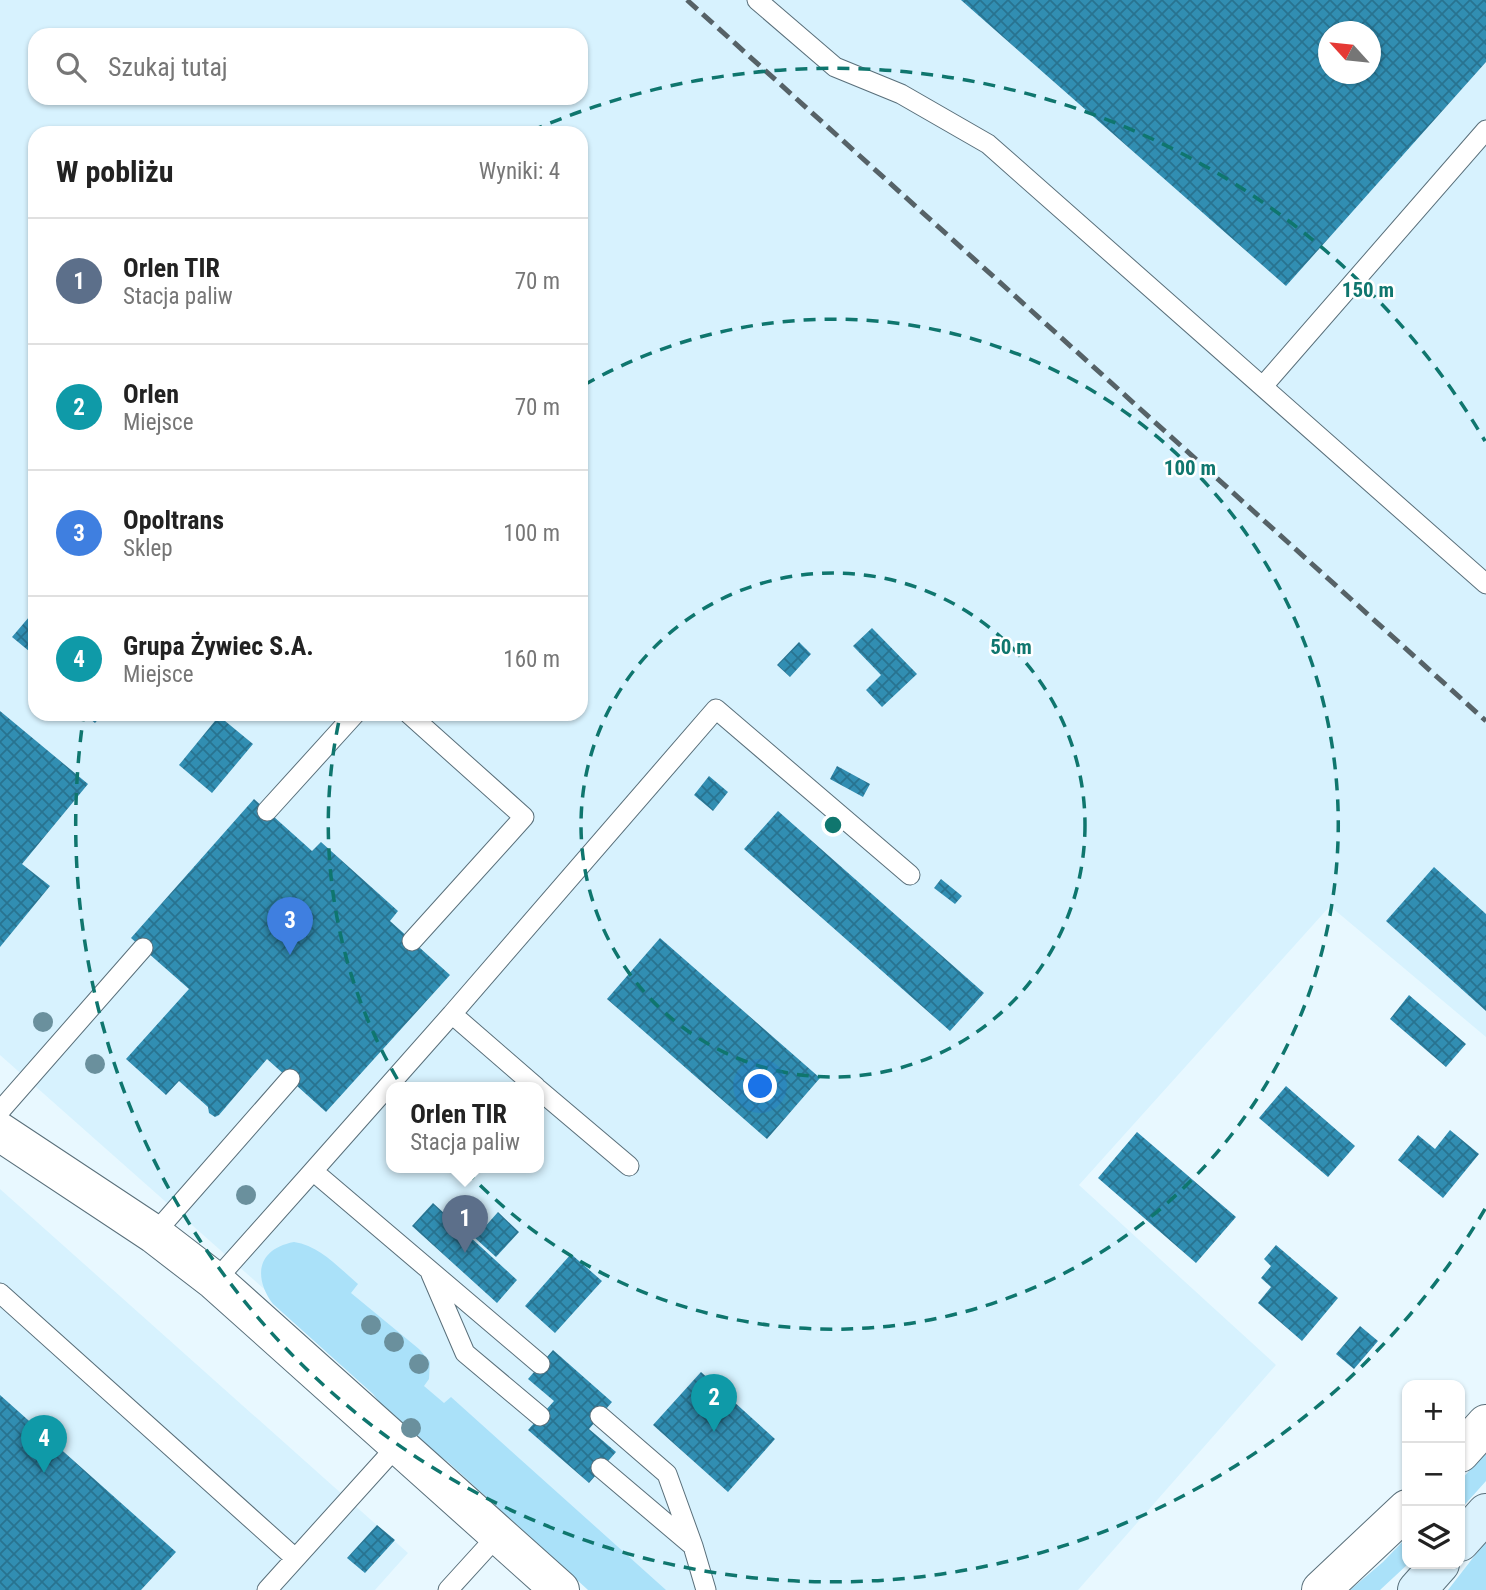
<!DOCTYPE html>
<html lang="pl">
<head>
<meta charset="utf-8">
<style>
  :root { --surface:#fff; --page:#f2f2f2; --text:#222; --muted:#767676; --line:#e0e0e0; --accent:#d93025 }
  body { margin:0; font-family:"Roboto Condensed",sans-serif; background:var(--page); color:var(--text) }
  .controls { position:absolute; right:21px; bottom:21px; display:grid; overflow:hidden; border-radius:14px; box-shadow:0 2px 5px #0004 }
  .controls button { width:63px; height:63px; display:grid; place-items:center; padding:0; border:0; border-bottom:2px solid var(--line); background:var(--surface); color:var(--text); font:35px sans-serif }
  .compass { position:absolute; left:1318px; top:21px; width:63px; height:63px; border-radius:50%; background:var(--surface); box-shadow:0 2px 5px #0004; rotate:297deg }
  .you { position:absolute; left:761px; top:1087px; width:24px; height:24px; margin:-18px; border:5px solid #fff; border-radius:50%; background:#1a73e8; box-shadow:0 0 0 10px #1a73e833 }
  .badge { display:grid; place-items:center; width:46px; height:46px; border-radius:50%; background:var(--accent); color:#fff; font-size:23px; font-weight:700 }
  .pin { position:absolute; translate:-50% -58px; filter:drop-shadow(0 2px 4px #0008) }
  .pin::after { content:''; position:absolute; top:37px; width:24px; height:21px; background:inherit; clip-path:polygon(0 0,100% 0,50% 100%) }
  .popup { position:absolute; left:386px; top:1082px; width:158px; height:91px; box-sizing:border-box; display:grid; place-content:center; border-radius:14px; background:var(--surface); filter:drop-shadow(0 2px 5px #0005); font-size:23px; white-space:nowrap; color:var(--muted) }
  .popup b { font-size:26px; color:var(--text) }
  .popup::after { content:''; position:absolute; left:50%; top:100%; margin-left:-14px; border:14px solid transparent; border-top-color:var(--surface) }
  .list { margin:0; padding:0; list-style:none }
  h2 { display:flex; justify-content:space-between; align-items:center; height:91px; margin:0; padding:0 28px; font-size:30px }
  h2 small { font-size:23px; font-weight:400; color:var(--muted) }
  .list li { display:grid; grid-template-columns:46px 1fr auto; gap:21px; align-items:center; box-sizing:border-box; height:126px; padding:0 28px; border-top:2px solid var(--line) }
  .list b { display:block; font-size:26px; white-space:nowrap }
  .list p { margin:0; font-size:23px; white-space:nowrap; color:var(--muted) }
  .list em { font-size:23px; font-style:normal; color:var(--muted) }
  .icon { flex:none; width:38px; height:38px; fill:none; stroke:currentColor; stroke-width:2; stroke-linecap:round; stroke-linejoin:round }
  .map { position:relative; flex:none; width:1486px; height:1590px; overflow:hidden }
  .search { position:absolute; background:var(--surface); box-shadow:0 2px 5px #0004; left:28px; top:28px; width:560px; height:77px; display:flex; align-items:center; gap:18px; box-sizing:border-box; padding:0 24px; border-radius:21px; color:var(--muted); font-size:26px }
  .panel { position:absolute; background:var(--surface); box-shadow:0 2px 5px #0004; left:28px; top:126px; width:560px; height:595px; border-radius:21px }
  .map>svg:first-child { display:block }
</style>
</head>
<body>
<div class="map">
<svg width="1486" height="1590" viewBox="0 0 1486 1590">
  <defs>
    <pattern id="building-cross-hatch" width="8" height="8" patternUnits="userSpaceOnUse" patternTransform="scale(1.75)"><rect width="8" height="8" fill="#318eb2"/><path d="M0 0l8 8M0 8l8-8" fill="none" stroke="#287390"/></pattern>
  </defs>
  <rect width="100%" height="100%" fill="#e8f8ff"/>
  <!-- built -->
  <path fill="#d7f2fe" fill-rule="evenodd" d="M0,0H1486V1037L1330,906L1079,1185L1276,1365L1078,1590H604L0,1055ZM1328,32H1370V74H1328ZM35,35H581V98H35ZM35,133H581V714H35ZM392,1087H538V1167H392Z
    M0,1189L408,1553L375,1590H0Z"/>
  <!-- grass -->
  <path fill="#aae1f9" d="M294,1242C320,1246 338,1267 358,1284L351,1293L419,1349L430,1362L429,1379L424,1386L444,1403L451,1397L666,1590H588L448,1462L424,1445L389,1415L373,1394L273,1304C253,1277 257,1249 294,1242Z
    M1486,1452V1481L1460,1510V1481Z
    M1407,1537L1408,1564L1380,1590H1350L1383,1562Z
    M1486,1541V1590H1448Z"/>
  <!-- building -->
  <path fill="url(#building-cross-hatch)" fill-rule="evenodd" d="M961,0H1486V62L1286,286ZM1328,32H1370V74H1328Z
    M35,610V656L12,637Z
    M872,628L917,674L882,707L866,690L881,675L853,646Z
    M799,642L811,654L790,677L777,665Z
    M0,711L88,784L22,864L50,886L0,947Z
    M84,714H103L95,723Z
    M219,716L253,744L212,793L179,765Z
    M837,766L870,784L863,797L830,779Z
    M709,776L728,792L713,811L694,795Z
    M254,799L312,851L321,842L398,911L390,921L450,975L326,1112L267,1059L219,1115L215,1117L209,1113L208,1107L179,1081L166,1095L126,1059L189,989L131,938Z
    M778,811L984,993L950,1031L744,849Z
    M1434,867L1486,914V1011L1386,921Z
    M941,879L962,896L955,904L934,888Z
    M660,938L820,1078L767,1139L607,999Z
    M1409,995L1466,1044L1446,1067L1390,1019Z
    M1286,1086L1355,1146L1328,1177L1259,1118Z
    M1450,1130L1479,1154L1443,1198L1398,1160L1418,1135L1435,1149Z
    M1137,1132L1236,1217L1196,1263L1098,1178Z
    M433,1203L517,1280L497,1303L412,1226Z
    M498,1212L519,1232L496,1257L475,1238Z
    M1276,1245L1338,1298L1302,1341L1258,1303L1271,1287L1261,1278L1271,1266L1264,1259Z
    M571,1254L602,1281L555,1333L525,1306Z
    M1360,1326L1378,1341L1354,1369L1336,1354Z
    M553,1350L612,1402L589,1429L616,1452L589,1483L528,1430L554,1401L528,1379Z
    M701,1372L775,1439L728,1492L653,1425Z
    M0,1395L176,1552L141,1590H0Z
    M377,1525L395,1540L365,1573L347,1558Z"/>
  <g fill="none" stroke-linecap="round" stroke-linejoin="round">
    <!-- lane casing -->
    <g stroke="#596f7a" stroke-width="21">
      <path id="lane" d="M757,0L835,67L901,94L988,144L1486,584
        M1263,386L1486,130
        M409,714L524,817L412,941
        M267,811L355,714
        M452,1014L313,1171L540,1364
        M536,1087L452,1014L716,709L910,875
        M538,1089L629,1166
        M0,1111L143,948
        M154,1234L290,1079
        M431,1274L465,1353L540,1416
        M215,1281L313,1171
        M0,1293L295,1558
        M600,1416L667,1474L693,1546
        M601,1468L693,1546L706,1590
        M267,1590L397,1446
        M448,1590L498,1535"/>
    </g>
    <!-- street casing -->
    <g stroke="#596f7a" stroke-width="40">
      <path id="street" d="M0,1132L154,1234L215,1281L560,1590
        M1460,1453L1486,1424
        M1321,1590L1407,1509"/>
    </g>
    <!-- secondary casing -->
    <g stroke="#596f7a" stroke-width="40">
      <path id="secondary" d="M1460,1542L1486,1513
        M1417,1590L1440,1564"/>
    </g>
    <!-- lane -->
    <use href="#lane" stroke="#fff" stroke-width="19"/>
    <!-- street -->
    <use href="#street" stroke="#fff" stroke-width="38"/>
    <!-- secondary -->
    <use href="#secondary" stroke="#dbf2fd" stroke-width="38"/>
    <!-- rail -->
    <path stroke="#566267" stroke-width="5" stroke-dasharray="14 7" stroke-linecap="butt" d="M687,0L1486,721"/>
  </g>
  <!-- trees -->
  <g fill="#6a909d">
    <circle cx="43" cy="1022" r="10"/>
    <circle cx="95" cy="1064" r="10"/>
    <circle cx="246" cy="1195" r="10"/>
    <circle cx="371" cy="1325" r="10"/>
    <circle cx="394" cy="1342" r="10"/>
    <circle cx="419" cy="1364" r="10"/>
    <circle cx="411" cy="1428" r="10"/>
  </g>
  <!-- distance rings -->
  <g fill="none" stroke="#0f766e" stroke-width="3.5" stroke-dasharray="12 9">
    <circle cx="833" cy="825" r="252"/>
    <path d="M584 385A505 505 0 1 1 340 716"/>
    <path d="M1485 1209A757 757 0 0 1 83 720M531 131A757 757 0 0 1 1485 441"/>
  </g>
  <circle cx="833" cy="825" r="10" fill="#0f766e" stroke="#fff" stroke-width="3.5"/>
  <g font-size="21" text-anchor="middle" font-weight="bold" fill="#0f766e" stroke="#fff" stroke-width="5" stroke-linejoin="round" paint-order="stroke">
    <text x="1368" y="297">150 m</text>
    <text x="1190" y="475">100 m</text>
    <text x="1011" y="654">50 m</text>
  </g>
</svg>
<div class="controls">
<button>+</button>
<button>−</button>
<button><svg class="icon" aria-label="layers" viewBox="0 0 24 24"><path d="M12 4l9 5-9 5-9-5zM3 14l9 5 9-5"/></svg></button>
</div>
<svg class="compass" viewBox="-18 -18 36 36"><path d="M0-13l5 13h-10z" fill="#e53935"/><path d="M0 13l5-13h-10z" fill="#767676"/></svg>
<div class="you"></div>
<div class="pin badge" style="left:465px;top:1253px;background:#5c6f8a">1</div>
<div class="popup"><b>Orlen TIR</b>Stacja paliw</div>
<div class="pin badge" style="left:714px;top:1432px;background:#0f9aa8">2</div>
<div class="pin badge" style="left:290px;top:955px;background:#3f7fe0">3</div>
<div class="pin badge" style="left:44px;top:1473px;background:#0f9aa8">4</div>
<div class="search"><svg class="icon" aria-label="search" viewBox="0 0 24 24"><circle cx="10" cy="10" r="6"/><path d="M15 15l6 6"/></svg>Szukaj tutaj</div>
<section class="panel">
<h2>W pobliżu<small>Wyniki: 4</small></h2>
<ul class="list">
<li><span class="badge" style="background:#5c6f8a">1</span><div><b>Orlen TIR</b><p>Stacja paliw</p></div><em>70 m</em></li>
<li><span class="badge" style="background:#0f9aa8">2</span><div><b>Orlen</b><p>Miejsce</p></div><em>70 m</em></li>
<li><span class="badge" style="background:#3f7fe0">3</span><div><b>Opoltrans</b><p>Sklep</p></div><em>100 m</em></li>
<li><span class="badge" style="background:#0f9aa8">4</span><div><b>Grupa Żywiec S.A.</b><p>Miejsce</p></div><em>160 m</em></li>
</ul>
</section>
</div>
</body>
</html>
